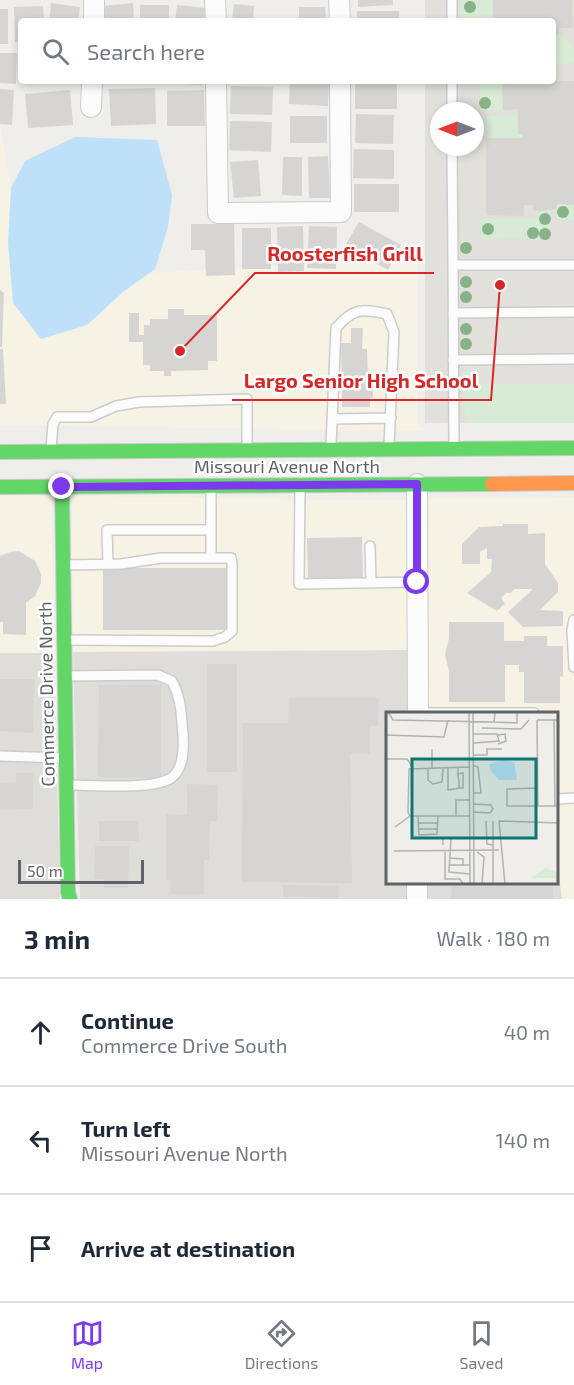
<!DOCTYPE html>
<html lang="en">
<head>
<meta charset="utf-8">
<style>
  :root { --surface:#fff; --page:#f6f6f7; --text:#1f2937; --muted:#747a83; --line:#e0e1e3; --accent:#7c3aed }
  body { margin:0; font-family:"Exo 2",sans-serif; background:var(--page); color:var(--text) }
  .compass { position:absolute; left:430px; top:102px; width:54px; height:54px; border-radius:50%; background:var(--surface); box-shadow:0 3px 9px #0003; rotate:270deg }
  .scale { position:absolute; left:18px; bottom:15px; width:126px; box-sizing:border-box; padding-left:6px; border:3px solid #5f6368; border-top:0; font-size:16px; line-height:21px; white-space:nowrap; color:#5f6368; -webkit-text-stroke:4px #fff; paint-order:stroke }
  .stop { position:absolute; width:18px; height:18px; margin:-14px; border:4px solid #7c3aed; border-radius:50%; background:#fff }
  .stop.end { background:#7c3aed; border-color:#fff; box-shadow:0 2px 6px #0008 }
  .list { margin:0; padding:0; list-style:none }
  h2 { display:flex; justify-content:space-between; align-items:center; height:78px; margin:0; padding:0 24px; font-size:26px }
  h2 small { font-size:20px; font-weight:400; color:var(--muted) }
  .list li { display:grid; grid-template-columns:39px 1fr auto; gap:18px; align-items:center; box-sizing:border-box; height:108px; padding:0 24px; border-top:2px solid var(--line) }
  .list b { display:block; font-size:22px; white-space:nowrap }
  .list p { margin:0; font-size:20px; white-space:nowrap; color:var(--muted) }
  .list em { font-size:20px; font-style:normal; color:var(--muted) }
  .icon { flex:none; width:33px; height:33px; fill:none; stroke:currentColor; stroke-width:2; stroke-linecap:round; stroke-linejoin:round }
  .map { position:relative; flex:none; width:574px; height:899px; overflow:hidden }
  .search { position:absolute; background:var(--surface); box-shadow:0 3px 9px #0003; left:18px; right:18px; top:18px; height:66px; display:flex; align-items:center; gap:15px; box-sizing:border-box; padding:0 21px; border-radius:6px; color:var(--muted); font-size:22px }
  .sheet { height:402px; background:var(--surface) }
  nav { display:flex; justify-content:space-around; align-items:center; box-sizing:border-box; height:84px; border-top:2px solid var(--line); background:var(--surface); font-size:16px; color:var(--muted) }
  nav a { display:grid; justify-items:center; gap:3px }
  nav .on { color:var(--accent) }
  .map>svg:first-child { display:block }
</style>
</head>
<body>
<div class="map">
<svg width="574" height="899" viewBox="0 0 574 899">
  <rect width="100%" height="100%" fill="#efeeea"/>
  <!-- commercial -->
  <path fill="#f7f3e4" d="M0,124L11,188L123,292L149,273L417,257V423L426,431L0,425Z
    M0,496H52L54,653H0Z
    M72,496L335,500H407L408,650L73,652Z
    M574,498V899H562L558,870V713H427V499Z"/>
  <!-- industrial -->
  <path fill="#dfddda" d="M408,650V713H388V882L408,883V899H80L73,652Z
    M0,653H54L60,899H0Z
    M558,870L562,899H427V883L558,882Z"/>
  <!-- education -->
  <path fill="#e2e0da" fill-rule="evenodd" d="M425,0H574V423H425V81H553V21H425ZM439,111H475V147H439Z"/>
  <!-- green -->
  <path fill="#d8ebd6" d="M461,0H493V18L460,21Z
    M554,36H563L574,49V63L554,64Z
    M480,81H502L503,110H480Z
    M518,115V134H523V138H493L492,131L480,132V116Z
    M557,204L574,205V220H556Z
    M540,209H550V238L481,239V219L539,218Z
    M466,370L470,373V384H574V423H469C461,408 463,389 463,373Z"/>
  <!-- water -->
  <path fill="#bfe0f9" d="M75,137L157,140L172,195L168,227L155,269L123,292L87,325L41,339L13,303L8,243L11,188L25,161Z"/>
  <!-- building -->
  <path fill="#d6d5d3" d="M358,0H393V5L358,7Z
    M493,0H572L573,28H559V35L553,36V21H482V18H493Z
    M51,3L80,7L78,21H49Z
    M133,3L134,21H105L103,6Z
    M234,4L254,6L253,21H232Z
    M140,5H169V21H140Z
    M177,5L205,8L204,21H175Z
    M43,6L44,21H21V42H15L14,7Z
    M299,7H325L326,21H299Z
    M0,9H8V44H0Z
    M357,11H399V21H357Z
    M0,53H17L16,84L0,83Z
    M167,81H202V85L167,83Z
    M290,81H329L328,106L289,104Z
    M355,81H397V109H355Z
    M502,81H574V205L557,204V209L540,211H533V205H524V216L486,215V138H523V134H518V109L503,110Z
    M231,86L273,87L272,115L230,114Z
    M155,88L156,124L111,126L109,89Z
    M0,89L14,90L12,125L0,124Z
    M70,90L73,125L28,128L25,94Z
    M204,90L205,126H167V91Z
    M356,114L394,115L393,144L355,143Z
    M290,116H327V143H290Z
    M230,121L272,122L271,152L229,150Z
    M354,149L394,150V179L353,178Z
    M328,156L330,198H309L308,157Z
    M283,157H302V196L282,195Z
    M258,160L261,196L234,198L230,162Z
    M354,184H399V212H354Z
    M359,222L401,245L388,270L345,246Z
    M191,224H234L235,275L206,276L205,250H191Z
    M303,226L304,271L278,272L277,227Z
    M309,226L337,227L336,269L307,268Z
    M242,228H271V269H242Z
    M0,290L4,293L2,347H0Z
    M168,309H184V315H217V361H208V370L171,371V376H164V371H150V365H143V342H129V313H139V335H144V325H150V319H168Z
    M351,328H363L362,349H367L368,379L373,378V398H370V407H342L341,343H351Z
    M0,349H3L6,404H0Z
    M503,524H528V534L545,533V564L558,583V592L540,610L563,611V626L523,627L508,612L533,589H514L511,593H506L501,598L505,604L497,611L467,593L491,572L492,559H487V548L480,552V564H462V544L479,527L503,526Z
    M362,537L363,577L308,579L307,538Z
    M19,551L35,561L41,574V583L35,596L26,603V635L3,634V622H0V556L10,552Z
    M103,568H229L228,630H103Z
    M449,622H504V641H524V636H547V646H563V677L560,676V703H524V672H519V665H505V702H449V671L445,655L449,638Z
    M207,664H237V772H207Z
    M0,679H34L33,733L0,731Z
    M99,685H161V778L98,777Z
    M289,698H379L378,726H370V754H350L352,883L242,882L243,723H288Z
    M16,773H33V809L0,810V783L16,782Z
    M187,784L218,785L217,821H210L209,860H204V894H170L171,880H166V814L187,815Z
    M99,821H138L139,841H99Z
    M95,846H129L128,888H104V879H94Z
    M283,885L339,886L338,898L283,897Z
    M452,886L553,887V899H451Z"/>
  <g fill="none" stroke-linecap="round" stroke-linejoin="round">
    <!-- lane casing -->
    <g stroke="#cbcccc" stroke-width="12">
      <path id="lane" d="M452,21V0
        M452,111V81
        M452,147L453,265H574
        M453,265L454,446
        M453,313L574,312
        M453,360L574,359
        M332,419L391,418
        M331,445L336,328C354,307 362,309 387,314L394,332L389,446
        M51,449L53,424L57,417H91L116,406L139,402L247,399V447
        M300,488L299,584L417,582
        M211,530V490
        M370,546L371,582
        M65,565L121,564L161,558H211V530H107L108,564
        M574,620L572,630L574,667
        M66,640L213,641L225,637L232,631V564L231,558H211
        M66,676L158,675L172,681C182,700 181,715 183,735C184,749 183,770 171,778C154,790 92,785 69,785
        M425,713H534
        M0,756L64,758
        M558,799L574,798"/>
    </g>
    <!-- street casing -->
    <g stroke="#cbcccc" stroke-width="22">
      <path id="street" d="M215,0L216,21
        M339,0L340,21
        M94,21V0
        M216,81L218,213L341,212L340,81
        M91,107L92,81
        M417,484L418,713
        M417,882V899"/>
    </g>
    <!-- fast casing -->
    <g stroke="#cacacb" stroke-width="16">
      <path id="fast" d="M0,452L574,448
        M0,487L492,484
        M62,487L68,892L70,899"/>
    </g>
    <!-- slow casing -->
    <g stroke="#cacacb" stroke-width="16">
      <path id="slow" d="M492,484L574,483"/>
    </g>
    <!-- lane -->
    <use href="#lane" stroke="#fdfcfc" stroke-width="9"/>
    <!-- street -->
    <use href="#street" stroke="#fdfcfc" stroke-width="20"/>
    <!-- fast -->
    <use href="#fast" stroke="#63d668" stroke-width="14"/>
    <!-- slow -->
    <use href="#slow" stroke="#ff974d" stroke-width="14"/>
  </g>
  <!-- trees -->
  <g fill="#88b388">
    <circle cx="470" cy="7" r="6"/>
    <circle cx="485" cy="103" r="6"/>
    <circle cx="563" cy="212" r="6"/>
    <circle cx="545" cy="219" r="6"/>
    <circle cx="488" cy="229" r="6"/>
    <circle cx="533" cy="233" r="6"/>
    <circle cx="545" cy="234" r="6"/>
    <circle cx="466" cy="248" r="6"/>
    <circle cx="466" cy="282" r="6"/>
    <circle cx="466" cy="297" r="6"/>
    <circle cx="466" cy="329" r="6"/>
    <circle cx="466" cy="344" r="6"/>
  </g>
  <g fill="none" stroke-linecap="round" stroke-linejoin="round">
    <!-- route -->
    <path stroke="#7c3aed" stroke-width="8" d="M62,487L417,484V582"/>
  </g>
  <g text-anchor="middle" stroke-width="5" stroke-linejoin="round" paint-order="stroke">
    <!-- street labels -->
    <g font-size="18" fill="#5f6368" stroke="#fff">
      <text x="287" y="473">Missouri Avenue North</text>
      <text transform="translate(47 694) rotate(-91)" y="6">Commerce Drive North</text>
    </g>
  </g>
  <!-- overview -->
  <g transform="translate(386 712)">
    <rect width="172" height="172" fill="#efeeea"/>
    <path d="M160,156L172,161V166H144Z" fill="#d8ebd6"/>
    <path d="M116,48L128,50L131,68H113L105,59L103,52Z" fill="#bfe0f9"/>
    <path fill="none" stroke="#b1b2b2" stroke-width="1.5" d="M2,0L7,8L108,10L109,0M83,0L84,172M87,0L88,172M168,7L169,94M151,8L152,93M151,8H173M108,10L131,11V0M96,16L135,17L143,8M87,22H111L113,29L88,31M0,23L58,25L62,8M112,32L120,29L119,22L112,23M88,43H101V37H116M0,47H21L27,56M88,54L92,55L95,81H88M62,55V78L73,76M72,55V63L73,69V76H77V61L72,62M83,55L23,57L22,100L24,104H83M42,56V68L47,72L56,70L57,56M46,56V37M152,76L121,77V94H173M88,92L105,93L107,97L104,101L88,100M32,104L33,123L51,122L52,104M70,104V88H83M100,109L101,132L107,133M107,109V172M32,111H52M9,115L24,104M32,117H52M57,133V126H65L63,160L84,162M8,139L113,138M59,140V167H74L77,172M91,140L98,145L96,172M63,146L77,147V153M63,153H84M119,172L113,109L173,111"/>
    <path fill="#0f766e" fill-opacity="0.15" stroke="#0f766e" stroke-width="3" d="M26,47H150V126H26Z"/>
    <rect width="172" height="172" fill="none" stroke="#5f6368" stroke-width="3"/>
  </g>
  <!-- callouts -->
  <path fill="none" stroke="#d62828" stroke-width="2" d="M180 351L255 273H434M500 285L491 400H232"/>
  <g fill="#d62828" stroke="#fff" stroke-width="2">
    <circle cx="180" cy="351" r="6"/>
    <circle cx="500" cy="285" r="6"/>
  </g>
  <g font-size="20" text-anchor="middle" font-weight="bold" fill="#d62828" stroke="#fff" stroke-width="5" stroke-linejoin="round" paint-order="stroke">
    <text x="345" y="261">Roosterfish Grill</text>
    <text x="361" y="388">Largo Senior High School</text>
  </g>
</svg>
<svg class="compass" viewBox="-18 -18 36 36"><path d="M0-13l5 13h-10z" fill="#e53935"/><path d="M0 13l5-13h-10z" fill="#747a83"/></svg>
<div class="scale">50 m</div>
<div class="stop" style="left:417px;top:582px"></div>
<div class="stop end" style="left:62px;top:487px"></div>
<div class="search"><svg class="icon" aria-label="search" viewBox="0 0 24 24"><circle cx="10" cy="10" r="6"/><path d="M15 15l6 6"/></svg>Search here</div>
</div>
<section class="sheet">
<h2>3 min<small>Walk · 180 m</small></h2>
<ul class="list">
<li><svg class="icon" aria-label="ahead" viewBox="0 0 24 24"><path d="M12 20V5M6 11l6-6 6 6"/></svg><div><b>Continue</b><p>Commerce Drive South</p></div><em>40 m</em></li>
<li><svg class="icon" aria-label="left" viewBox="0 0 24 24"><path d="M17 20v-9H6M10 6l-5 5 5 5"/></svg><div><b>Turn left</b><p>Missouri Avenue North</p></div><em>140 m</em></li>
<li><svg class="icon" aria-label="arrive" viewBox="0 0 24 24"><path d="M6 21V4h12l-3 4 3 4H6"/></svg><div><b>Arrive at destination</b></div></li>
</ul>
</section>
<nav>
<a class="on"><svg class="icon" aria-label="map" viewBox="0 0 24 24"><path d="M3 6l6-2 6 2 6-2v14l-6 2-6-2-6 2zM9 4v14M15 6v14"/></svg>Map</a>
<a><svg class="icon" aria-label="directions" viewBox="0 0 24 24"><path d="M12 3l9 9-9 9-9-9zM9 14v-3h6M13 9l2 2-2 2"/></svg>Directions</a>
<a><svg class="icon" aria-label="saved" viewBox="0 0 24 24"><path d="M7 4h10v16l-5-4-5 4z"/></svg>Saved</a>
</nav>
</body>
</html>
